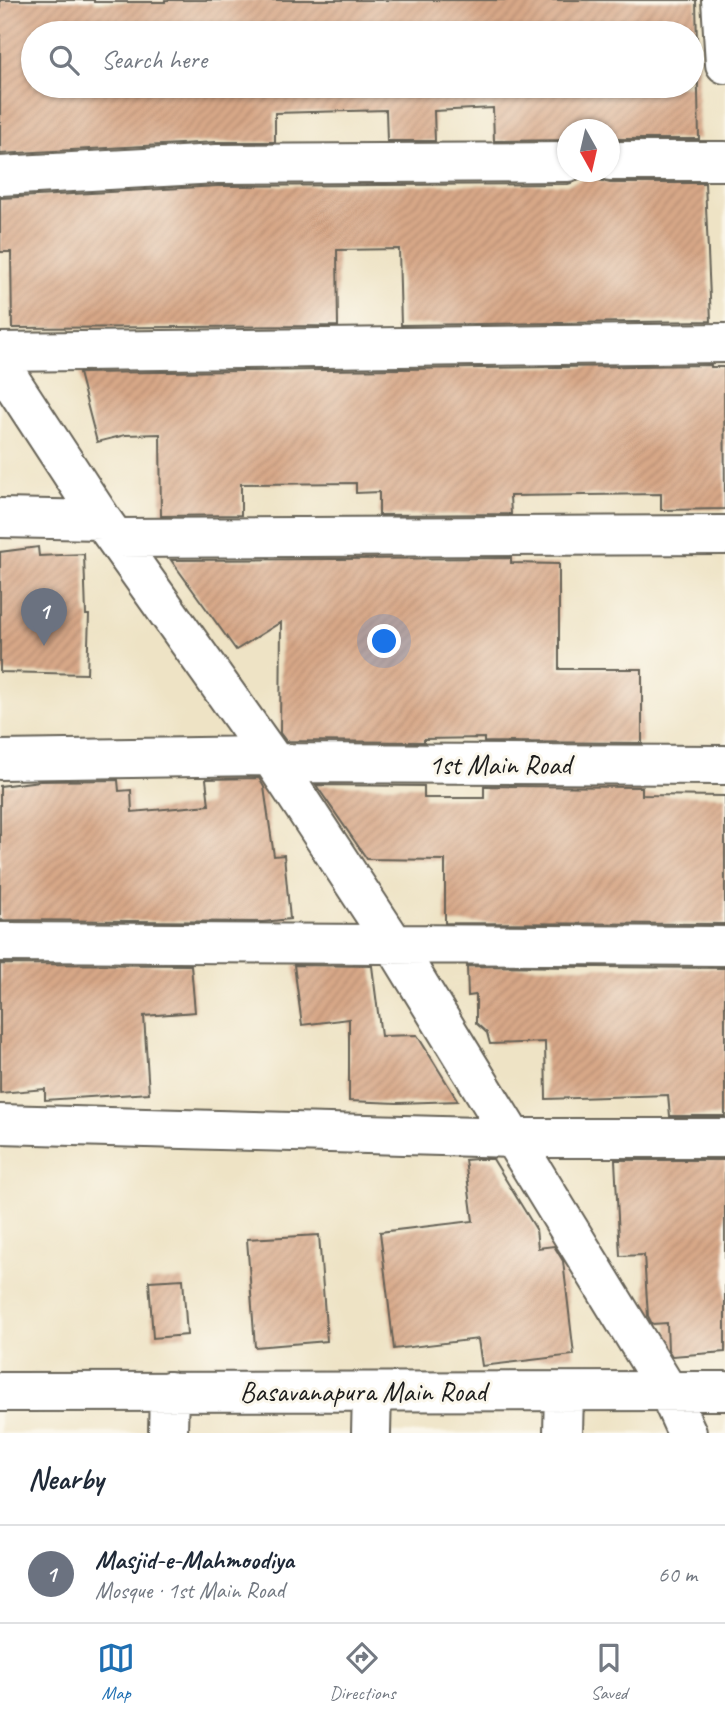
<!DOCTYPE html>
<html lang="en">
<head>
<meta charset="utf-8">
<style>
  :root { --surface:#fff; --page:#f6f6f7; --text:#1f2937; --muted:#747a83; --line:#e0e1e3; --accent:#1f6fb2 }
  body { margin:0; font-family:Caveat,sans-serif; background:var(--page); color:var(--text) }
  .compass { position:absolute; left:557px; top:119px; width:63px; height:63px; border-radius:50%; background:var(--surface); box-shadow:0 2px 5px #0004; rotate:172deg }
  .you { position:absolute; left:385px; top:642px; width:24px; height:24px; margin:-18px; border:5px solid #fff; border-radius:50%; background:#1a73e8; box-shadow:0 0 0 10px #1a73e833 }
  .badge { display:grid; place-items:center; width:46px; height:46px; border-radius:50%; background:var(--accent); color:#fff; font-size:23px; font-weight:700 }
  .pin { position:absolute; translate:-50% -58px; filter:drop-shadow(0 2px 4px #0008) }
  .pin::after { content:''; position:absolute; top:37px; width:24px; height:21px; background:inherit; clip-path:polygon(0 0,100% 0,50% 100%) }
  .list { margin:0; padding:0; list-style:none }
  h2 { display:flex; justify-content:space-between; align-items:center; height:91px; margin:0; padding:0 28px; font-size:30px }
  h2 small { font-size:23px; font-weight:400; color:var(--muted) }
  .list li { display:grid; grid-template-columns:46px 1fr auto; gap:21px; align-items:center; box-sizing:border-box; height:98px; padding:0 28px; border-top:2px solid var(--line) }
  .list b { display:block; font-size:26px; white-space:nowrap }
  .list p { margin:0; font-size:23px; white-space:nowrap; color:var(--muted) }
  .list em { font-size:23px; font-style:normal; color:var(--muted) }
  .icon { flex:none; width:38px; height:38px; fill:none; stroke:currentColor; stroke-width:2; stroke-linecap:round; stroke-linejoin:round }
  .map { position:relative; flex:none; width:725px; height:1433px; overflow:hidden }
  .search { position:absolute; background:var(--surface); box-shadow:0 2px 5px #0004; left:21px; right:21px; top:21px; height:77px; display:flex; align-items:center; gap:18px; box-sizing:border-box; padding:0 24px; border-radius:38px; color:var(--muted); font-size:26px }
  .sheet { height:189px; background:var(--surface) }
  nav { display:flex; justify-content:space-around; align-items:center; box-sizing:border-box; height:98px; border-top:2px solid var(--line); background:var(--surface); font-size:19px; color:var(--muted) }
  nav a { display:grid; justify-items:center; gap:4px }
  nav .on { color:var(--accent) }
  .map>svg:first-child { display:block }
</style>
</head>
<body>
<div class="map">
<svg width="725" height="1433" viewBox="0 0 725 1433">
  <defs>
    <pattern id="building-hatch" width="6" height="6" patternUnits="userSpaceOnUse" patternTransform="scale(1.75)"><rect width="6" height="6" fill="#d7a787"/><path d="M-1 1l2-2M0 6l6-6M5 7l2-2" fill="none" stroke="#b88f74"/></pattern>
  </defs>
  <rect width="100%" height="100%" fill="#fbf7ec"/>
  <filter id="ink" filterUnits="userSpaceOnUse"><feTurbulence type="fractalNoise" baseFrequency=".0143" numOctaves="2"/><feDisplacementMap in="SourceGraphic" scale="14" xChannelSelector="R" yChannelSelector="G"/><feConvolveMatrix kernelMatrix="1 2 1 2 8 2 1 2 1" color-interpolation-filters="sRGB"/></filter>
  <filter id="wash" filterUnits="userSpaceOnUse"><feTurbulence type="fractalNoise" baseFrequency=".00686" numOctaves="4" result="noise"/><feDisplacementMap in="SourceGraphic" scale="28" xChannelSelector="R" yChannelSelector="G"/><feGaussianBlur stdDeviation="1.57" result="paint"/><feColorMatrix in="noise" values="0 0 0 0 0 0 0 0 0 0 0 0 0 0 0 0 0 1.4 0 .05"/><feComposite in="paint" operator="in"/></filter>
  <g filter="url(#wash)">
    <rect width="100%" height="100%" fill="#eee3c5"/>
    <g id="blocks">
      <!-- building -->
      <path fill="url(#building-hatch)" fill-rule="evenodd" d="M0,0H94V2H165V0H696L699,139H610V130H568V140L494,141L493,108L434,111L435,141H387L386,110L275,113V142H216L0,154ZM33,33H692V86H33Z
        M587,172H591L599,180L610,183H705L711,321L401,325L399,249L337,250L338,326L12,328L11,252H0V198L218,186L568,184L580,180Z
        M711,365V367H724L725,509L661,510V494L510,496L511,514L379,515V492L356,493V483L241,484V515L161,516L160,434L125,435L97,442L79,373Z
        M38,547L39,556L84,554L86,615H89L87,674L0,672V552Z
        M511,558V563L559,564V669H642V743L484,742V738L424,739V742L286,741L280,733L281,622L236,650L171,560Z
        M259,778L264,787L274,856L284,855L290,919L263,922L0,920V786L40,781L118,780L119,791L131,790L132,812L209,805L206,779Z
        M316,785L424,786V798H484V786L642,787V795L725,796V924L445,923V860L367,859Z
        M0,964L191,965L195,1012L144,1016L149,1093L45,1100V1089L0,1093Z
        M294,965L372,966L381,1036L417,1035L458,1101L398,1103L349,1101V1019L302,1025Z
        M467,966L725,968V1116H670L668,1095L546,1099L545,1042L490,1044L487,1033L476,1023V995L468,996Z
        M477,1159H493L536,1229L538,1248L554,1246L563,1261L574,1355L482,1366L478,1339L394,1349L380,1232L473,1221L465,1160Z
        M615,1160H725V1352L672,1356L668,1350L667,1323L652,1324L648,1316L644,1255L620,1256Z
        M319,1235L327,1341L255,1347L247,1239Z
        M183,1279L187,1335L153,1338L149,1281Z"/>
    </g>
  </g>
  <g filter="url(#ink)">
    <use href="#blocks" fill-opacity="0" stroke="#666257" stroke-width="2"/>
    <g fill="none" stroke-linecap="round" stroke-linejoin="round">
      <!-- minor casing -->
      <g stroke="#666257" stroke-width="42">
        <path id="minor" d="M721,0L725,64
          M610,161H725
          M0,176L217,164L568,162
          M0,352L725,343
          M0,364L102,520L275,763L394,944L668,1391L687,1433
          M0,518L102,520
          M115,538L725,535
          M0,760L269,756
          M275,763L725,765
          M0,942L725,946
          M0,1124L515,1138H725
          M0,1392L725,1391
          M168,1433L169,1391
          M371,1433L372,1392
          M563,1433L564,1392"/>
      </g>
      <!-- minor -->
      <use href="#minor" stroke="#fff" stroke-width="38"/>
    </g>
  </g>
  <g text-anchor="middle" stroke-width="6" stroke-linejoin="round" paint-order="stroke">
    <!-- street labels -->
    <g font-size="28" fill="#1c1c1c" stroke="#fbf7ec">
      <text x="500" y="774">1st Main Road</text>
      <text x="363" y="1401">Basavanapura Main Road</text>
    </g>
  </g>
</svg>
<svg class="compass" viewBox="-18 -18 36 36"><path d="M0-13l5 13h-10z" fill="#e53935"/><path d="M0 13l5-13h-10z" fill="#747a83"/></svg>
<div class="you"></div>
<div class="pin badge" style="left:44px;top:646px;background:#6b7280">1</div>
<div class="search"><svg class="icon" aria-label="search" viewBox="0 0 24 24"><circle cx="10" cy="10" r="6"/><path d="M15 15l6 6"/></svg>Search here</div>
</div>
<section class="sheet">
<h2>Nearby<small></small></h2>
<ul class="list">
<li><span class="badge" style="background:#6b7280">1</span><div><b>Masjid-e-Mahmoodiya</b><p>Mosque · 1st Main Road</p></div><em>60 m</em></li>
</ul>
</section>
<nav>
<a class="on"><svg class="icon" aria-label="map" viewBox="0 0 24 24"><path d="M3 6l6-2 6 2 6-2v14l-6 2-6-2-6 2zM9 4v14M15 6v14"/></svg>Map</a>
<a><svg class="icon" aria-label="directions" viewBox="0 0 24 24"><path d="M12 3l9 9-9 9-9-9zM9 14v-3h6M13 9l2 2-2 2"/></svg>Directions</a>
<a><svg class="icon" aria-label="saved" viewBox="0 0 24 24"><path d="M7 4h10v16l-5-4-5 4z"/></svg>Saved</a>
</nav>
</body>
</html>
